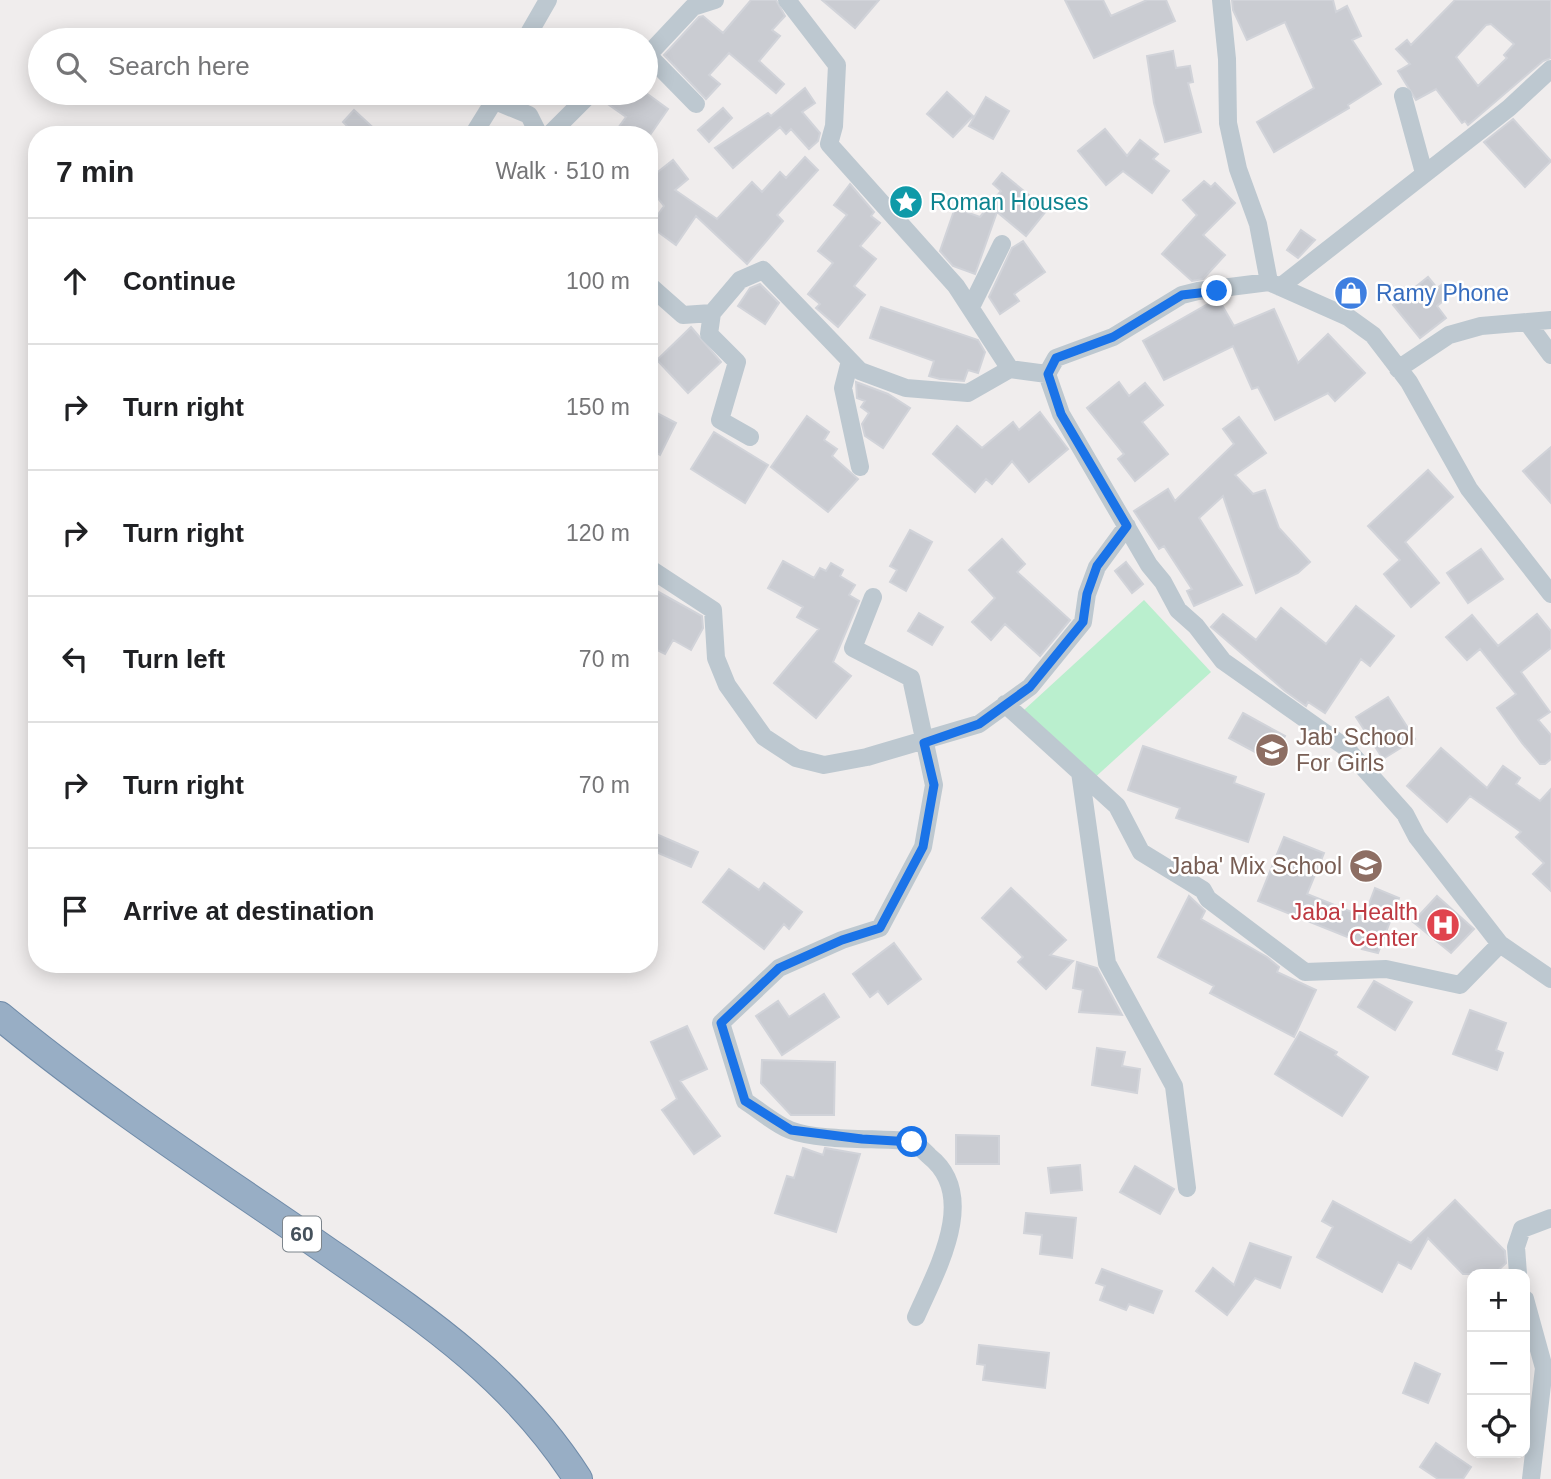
<!DOCTYPE html>
<html lang="en">
<head>
<meta charset="utf-8">
<style>
  :root { --surface:#fff; --page:#f2f2f2; --text:#202124; --muted:#757577; --line:#e0e0e0 }
  body { margin:0; font-family:Helvetica,sans-serif; background:var(--page); color:var(--text) }
  .controls { position:absolute; right:21px; bottom:21px; display:grid; overflow:hidden; border-radius:14px; box-shadow:0 4px 18px #0003 }
  .controls button { width:63px; height:63px; display:grid; place-items:center; padding:0; border:0; border-bottom:2px solid var(--line); background:var(--surface); color:var(--text); font:35px sans-serif }
  .stop { position:absolute; width:21px; height:21px; margin:-16px; border:5px solid #1a73e8; border-radius:50%; background:#fff }
  .stop.end { background:#1a73e8; border-color:#fff; box-shadow:0 2px 7px #0008 }
  .list { margin:0; padding:0; list-style:none }
  h2 { display:flex; justify-content:space-between; align-items:center; height:91px; margin:0; padding:0 28px; font-size:30px }
  h2 small { font-size:23px; font-weight:400; color:var(--muted) }
  .list li { display:grid; grid-template-columns:46px 1fr auto; gap:21px; align-items:center; box-sizing:border-box; height:126px; padding:0 28px; border-top:2px solid var(--line) }
  .list b { display:block; font-size:26px; white-space:nowrap }
  .list em { font-size:23px; font-style:normal; color:var(--muted) }
  .icon { flex:none; width:38px; height:38px; fill:none; stroke:currentColor; stroke-width:2; stroke-linecap:round; stroke-linejoin:round }
  .map { position:relative; flex:none; width:1551px; height:1479px; overflow:hidden }
  .search { position:absolute; background:var(--surface); box-shadow:0 4px 18px #0003; left:28px; top:28px; width:630px; height:77px; display:flex; align-items:center; gap:18px; box-sizing:border-box; padding:0 24px; border-radius:38px; color:var(--muted); font-size:26px }
  .panel { position:absolute; background:var(--surface); box-shadow:0 4px 18px #0003; left:28px; top:126px; width:630px; height:847px; border-radius:28px }
  .map>svg:first-child { display:block }
</style>
</head>
<body>
<div class="map">
<svg width="1551" height="1479" viewBox="0 0 1551 1479">
  <rect width="100%" height="100%" fill="#f0eded"/>
  <!-- green -->
  <path fill="#baefce" d="M1144,600L1211,672L1091,781L1024,710Z"/>
  <!-- building -->
  <path fill="#caccd2" stroke="#d1d3d9" stroke-width="2" fill-rule="evenodd" d="M751,0H776L785,16L772,30L780,36L759,61L784,84L776,93L729,53L709,75L720,84L706,99L664,55L699,17L703,16L723,33Z
    M822,0H879L855,28Z
    M1065,0H1103L1111,16L1147,0H1166L1175,21L1094,58Z
    M1232,0H1333L1336,12L1347,6L1361,36L1352,40L1381,84L1348,105L1349,108L1274,152L1257,122L1314,88L1285,22L1247,40L1233,10Z
    M1455,0H1551V58L1543,61L1468,125L1465,121L1462,123L1436,89L1416,100L1398,71L1410,64L1396,49L1407,40L1411,45ZM1491,24L1514,44L1504,55L1507,58L1478,86L1456,57L1486,25Z
    M1173,51L1176,68L1190,66L1193,82L1188,83L1201,132L1165,142L1154,103L1147,56Z
    M805,88L815,103L802,112L820,133L818,141L809,149L791,129L786,134L780,127L733,168L715,148L768,113L771,116Z
    M947,92L973,116L953,137L927,114Z
    M612,93H646L668,109L650,135H613L626,117L605,102Z
    M986,97L1009,111L993,139L969,126Z
    M723,108L732,118L709,142L698,130Z
    M354,110L381,135H341L348,127L343,122Z
    M1513,119L1551,161L1525,187L1484,142Z
    M1105,129L1127,156L1140,140L1158,154L1153,159L1169,171L1152,193L1123,171L1106,185L1078,151Z
    M805,157L818,170L777,215L783,221L747,264L696,216L676,245L650,226L664,206L649,187V179L673,160L688,179L675,190L717,219L752,182L762,192L780,172L786,178Z
    M1002,173L1047,210L1026,236L997,212L975,274L953,266L940,251L955,208L980,217L1001,191L993,184Z
    M1204,181L1211,187L1215,183L1235,203L1203,235L1225,255L1203,279L1192,281L1162,254L1197,215L1183,200Z
    M850,184L874,212L871,216L880,223L860,246L876,259L854,286L865,295L838,327L816,308L820,304L808,294L833,263L818,251L847,215L834,205Z
    M1301,230L1315,240L1298,258L1287,250Z
    M1023,241L1045,272L1014,294L1019,301L1000,314L989,297L1012,248Z
    M1428,277L1437,288L1444,283L1453,293L1437,306L1446,318L1420,338L1393,305Z
    M760,284L779,303L765,324L738,306L750,288Z
    M1215,300H1219L1234,326L1274,309L1298,363L1328,334L1365,373L1335,401L1328,393L1275,420L1258,387L1252,389L1233,346L1164,380L1143,341Z
    M881,307L978,340L985,352L978,373L968,370L964,381L940,379L929,376L934,361L870,338Z
    M691,327L721,362L688,393L657,360Z
    M856,382L888,394L910,408L883,448L865,436L862,424L869,413L861,407L865,401L857,398Z
    M1119,382L1129,396L1145,383L1163,405L1142,422L1168,454L1135,481L1118,459L1124,454L1087,408Z
    M649,409L676,423L660,455L649,449Z
    M1040,412L1068,449L1029,482L1012,461L992,484L986,479L975,492L933,454L957,426L982,448L1013,422L1019,430Z
    M807,416L829,432L824,440L837,449L832,456L858,479L828,512L771,467Z
    M1239,417L1266,453L1235,475L1253,494L1265,490L1279,528L1310,562L1298,573L1256,593L1223,496L1199,518L1242,585L1194,606L1187,591L1192,589L1164,546L1159,549L1134,511L1168,489L1175,501L1234,444L1223,429Z
    M714,432L768,465L745,503L691,469Z
    M1551,447V503L1523,471Z
    M1428,470L1453,497L1405,542L1439,583L1411,607L1384,574L1400,560L1368,526Z
    M910,530L932,542L906,591L890,582L897,570L890,566Z
    M1002,539L1025,564L1017,572L1070,620L1040,656L1005,624L991,640L972,622L995,598L969,570Z
    M1481,549L1503,579L1468,603L1447,573Z
    M783,561L814,578L820,568L826,571L831,563L843,570L840,576L855,585L849,595L859,601L833,662L851,676L816,718L774,683L819,629L797,617L803,607L768,588Z
    M1126,562L1143,584L1132,593L1115,571Z
    M655,590L702,616L703,628L691,650L673,640L665,654L649,646V600Z
    M1356,606L1394,636L1370,666L1361,659L1325,713L1308,702L1306,706L1285,691L1211,627L1223,614L1256,640L1281,608L1326,644Z
    M919,613L943,627L932,645L908,631Z
    M1537,614L1551,631V648L1521,672L1550,712L1538,720L1551,735V759L1545,764H1540L1522,743L1497,708L1516,694L1480,649L1467,660L1446,637L1472,615L1498,646Z
    M1388,697L1415,739L1383,759L1356,717Z
    M1243,713L1285,736L1272,761L1229,738Z
    M1143,746L1236,777L1234,783L1264,794L1248,842L1176,818L1180,808L1128,790Z
    M1441,748L1487,788L1503,766L1520,778L1516,784L1540,801L1551,789V891L1533,874L1544,863L1516,837L1521,832L1470,796L1447,822L1407,786Z
    M649,831L698,852L691,867L649,849Z
    M1284,837L1324,853L1307,894L1364,917L1375,888L1399,898L1378,953L1362,949L1365,944L1258,901Z
    M729,869L759,890L764,883L802,912L789,929L784,924L764,949L703,902Z
    M1011,888L1066,940L1050,955L1073,961L1046,989L1018,962L1023,957L982,918Z
    M1189,896L1205,911L1201,919L1267,957L1279,967L1277,972L1316,990L1294,1037L1210,993L1214,986L1158,957Z
    M1437,896L1474,929L1451,953L1413,922Z
    M894,943L921,979L888,1004L878,991L870,997L853,974Z
    M1077,962L1097,968L1122,1015L1079,1012L1083,990L1073,988Z
    M1374,981L1412,1002L1395,1030L1358,1007Z
    M824,994L839,1017L782,1055L756,1016L778,1001L789,1017Z
    M1470,1010L1506,1023L1496,1050L1503,1053L1497,1070L1453,1054Z
    M687,1026L707,1069L680,1081L720,1136L694,1154L662,1110L677,1099L651,1042Z
    M1300,1032L1337,1052L1335,1055L1368,1077L1342,1116L1275,1074Z
    M1097,1048L1125,1052L1122,1066L1140,1069L1137,1093L1092,1085Z
    M762,1060L835,1062L834,1115H791L761,1083Z
    M956,1135L999,1136V1164H956Z
    M803,1148L823,1155L825,1148L860,1154L836,1232L775,1213L787,1176L794,1178Z
    M1080,1165L1082,1190L1051,1193L1048,1168Z
    M1135,1166L1174,1189L1160,1214L1120,1192Z
    M1455,1200L1505,1251L1506,1263L1494,1274H1463L1428,1238L1411,1269L1398,1262L1382,1292L1317,1257L1333,1227L1322,1221L1333,1201L1411,1243Z
    M1026,1213L1076,1218L1072,1258L1040,1254L1042,1235L1024,1233Z
    M1250,1243L1291,1257L1280,1288L1255,1278L1227,1315L1196,1291L1213,1268L1234,1285Z
    M1102,1269L1162,1291L1153,1313L1129,1304L1126,1310L1100,1300L1105,1286L1096,1283Z
    M979,1345L1049,1353L1045,1388L983,1380L985,1365L977,1364Z
    M1415,1363L1440,1374L1428,1403L1403,1393Z
    M1436,1443L1471,1467L1463,1479H1438L1420,1467Z"/>
  <g fill="none" stroke-linecap="round" stroke-linejoin="round">
    <!-- trunk casing -->
    <g stroke="#6f8ba9" stroke-width="30">
      <path id="trunk" d="M0,1016C98,1097 206,1168 311,1240C413,1311 509,1371 578,1479"/>
    </g>
    <!-- minor -->
    <path stroke="#bdc8d0" stroke-width="18" d="M787,0L837,65L834,126L829,144L956,286L1010,369
      M1221,0L1227,59L1228,123L1238,169L1258,224L1269,282
      M525,40L548,0
      M649,56L696,104
      M646,57L693,7L715,0
      M1403,96L1424,173
      M495,101L529,115L539,135
      M473,135L499,93
      M549,135L591,93
      M649,285L683,315L712,313L740,280L763,270L860,371L906,388L968,393L1010,369L1047,374
      M1280,287L1509,108L1551,69
      M971,307L1002,244
      M712,313L709,334L737,362L720,420L750,437
      M1527,322L1551,355
      M850,361L843,388L860,467
      M1398,369L1449,335L1481,326L1551,320
      M649,568L713,610L716,658L727,685L764,737L796,758L824,765L867,757L979,724L1030,687L1083,622L1087,594L1097,567L1127,526
      M1551,594L1469,489L1409,382L1373,335L1348,317L1269,282L1198,291L1182,295L1113,337L1056,358L1047,374L1061,414L1149,565L1163,582L1178,610L1196,626L1223,661L1345,747L1405,814L1417,837L1500,944L1551,979
      M873,597L853,648L911,678L934,785L923,847L880,928L842,940L779,968L721,1023L745,1101C759,1110 775,1124 790,1130C818,1141 876,1138 907,1141C916,1142 923,1150 929,1156C980,1196 936,1271 916,1317
      M1005,704L1117,806L1141,852L1203,890L1208,899L1305,972L1386,969L1460,985L1500,944
      M1080,772L1107,963L1174,1086L1187,1188
      M1518,1274L1516,1247L1522,1229L1551,1218
      M1525,1299L1544,1368L1531,1479"/>
    <!-- trunk -->
    <use href="#trunk" stroke="#98aec5" stroke-width="28"/>
  </g>
  <g fill="none" stroke-linecap="round" stroke-linejoin="round">
    <!-- route -->
    <path stroke="#1a73e8" stroke-width="9" d="M912,1142L862,1139L791,1130L745,1101L721,1023L779,968L842,940L880,928L923,847L934,785L924,743L979,724L1030,687L1083,622L1087,594L1097,566L1127,526L1061,414L1048,374L1056,358L1113,337L1182,295L1217,291"/>
  </g>
  <!-- icons -->
  <defs>
    <g id="sight-disc" transform="scale(1.75)"><circle r="9.5" fill="#0f9aa8" stroke="#fff"/><path d="M0-6L1.8-2.2L6-1.7L2.9 1.2L3.7 5.4L0 3.3L-3.7 5.4L-2.9 1.2L-6-1.7L-1.8-2.2Z" fill="#fff"/></g>
    <g id="shop-disc" transform="scale(1.75)"><circle r="9.5" fill="#3f7fe0" stroke="#fff"/><path d="M-5-2.5h2.3a2.7 3.5 0 0 1 5.4 0H5L5.5 6h-11ZM-1.5-2.5h3a1.5 2.3 0 0 0-3 0Z" fill="#fff"/></g>
    <g id="school-disc" transform="scale(1.75)"><circle r="9.5" fill="#8d6e63" stroke="#fff"/><path d="M0-5L7-2L0 1L-7-2ZM-4 1L0 2.5L4 1V4Q0 6-4 4Z" fill="#fff"/></g>
    <g id="hospital-disc" transform="scale(1.75)"><circle r="9.5" fill="#e0444e" stroke="#fff"/><path d="M-5-5h3v3.5h4V-5h3V5h-3V1.5h-4V5h-3Z" fill="#fff"/></g>
  </defs>
  <g fill-rule="evenodd">
    <use href="#sight-disc" x="906" y="202"/>
    <use href="#shop-disc" x="1351" y="293"/>
    <use href="#school-disc" x="1272" y="750"/>
    <use href="#school-disc" x="1366" y="866"/>
    <use href="#hospital-disc" x="1443" y="925"/>
  </g>
  <g text-anchor="middle" stroke-width="5" stroke-linejoin="round" paint-order="stroke">
    <!-- shield labels -->
    <rect fill="#fff" stroke="#7d858c" stroke-width="2" x="283" y="1216.5" width="38" height="35" rx="5"/>
    <g font-size="21" font-weight="bold" fill="#45515b">
      <text x="302" y="1241">60</text>
    </g>
    <!-- culture labels -->
    <g font-size="23" fill="#0d838f" stroke="#fff" text-anchor="start">
      <text x="930" y="210">Roman Houses</text>
    </g>
    <!-- shop labels -->
    <g font-size="23" fill="#366cbe" stroke="#fff" text-anchor="start">
      <text x="1376" y="301">Ramy Phone</text>
    </g>
    <!-- education labels -->
    <g font-size="23" fill="#785e54" stroke="#fff" text-anchor="start">
      <text x="1296" y="745">Jab' School<tspan x="1296" dy="26">For Girls</tspan></text>
      <text x="1342" y="874" text-anchor="end">Jaba' Mix School</text>
    </g>
    <!-- health labels -->
    <g font-size="23" fill="#be3a42" stroke="#fff" text-anchor="end">
      <text x="1418" y="920">Jaba' Health<tspan x="1418" dy="26">Center</tspan></text>
    </g>
  </g>
</svg>
<div class="controls">
<button>+</button>
<button>−</button>
<button><svg class="icon" aria-label="locate" viewBox="0 0 24 24"><circle cx="12" cy="12" r="6"/><path d="M12 2v4M12 18v4M2 12h4M18 12h4"/></svg></button>
</div>
<div class="stop" style="left:912px;top:1142px"></div>
<div class="stop end" style="left:1217px;top:291px"></div>
<div class="search"><svg class="icon" aria-label="search" viewBox="0 0 24 24"><circle cx="10" cy="10" r="6"/><path d="M15 15l6 6"/></svg>Search here</div>
<section class="panel">
<h2>7 min<small>Walk · 510 m</small></h2>
<ul class="list">
<li><svg class="icon" aria-label="ahead" viewBox="0 0 24 24"><path d="M12 20V5M6 11l6-6 6 6"/></svg><div><b>Continue</b></div><em>100 m</em></li>
<li><svg class="icon" aria-label="right" viewBox="0 0 24 24"><path d="M7 20v-9h11M14 6l5 5-5 5"/></svg><div><b>Turn right</b></div><em>150 m</em></li>
<li><svg class="icon" aria-label="right" viewBox="0 0 24 24"><path d="M7 20v-9h11M14 6l5 5-5 5"/></svg><div><b>Turn right</b></div><em>120 m</em></li>
<li><svg class="icon" aria-label="left" viewBox="0 0 24 24"><path d="M17 20v-9H6M10 6l-5 5 5 5"/></svg><div><b>Turn left</b></div><em>70 m</em></li>
<li><svg class="icon" aria-label="right" viewBox="0 0 24 24"><path d="M7 20v-9h11M14 6l5 5-5 5"/></svg><div><b>Turn right</b></div><em>70 m</em></li>
<li><svg class="icon" aria-label="arrive" viewBox="0 0 24 24"><path d="M6 21V4h12l-3 4 3 4H6"/></svg><div><b>Arrive at destination</b></div></li>
</ul>
</section>
</div>
</body>
</html>
